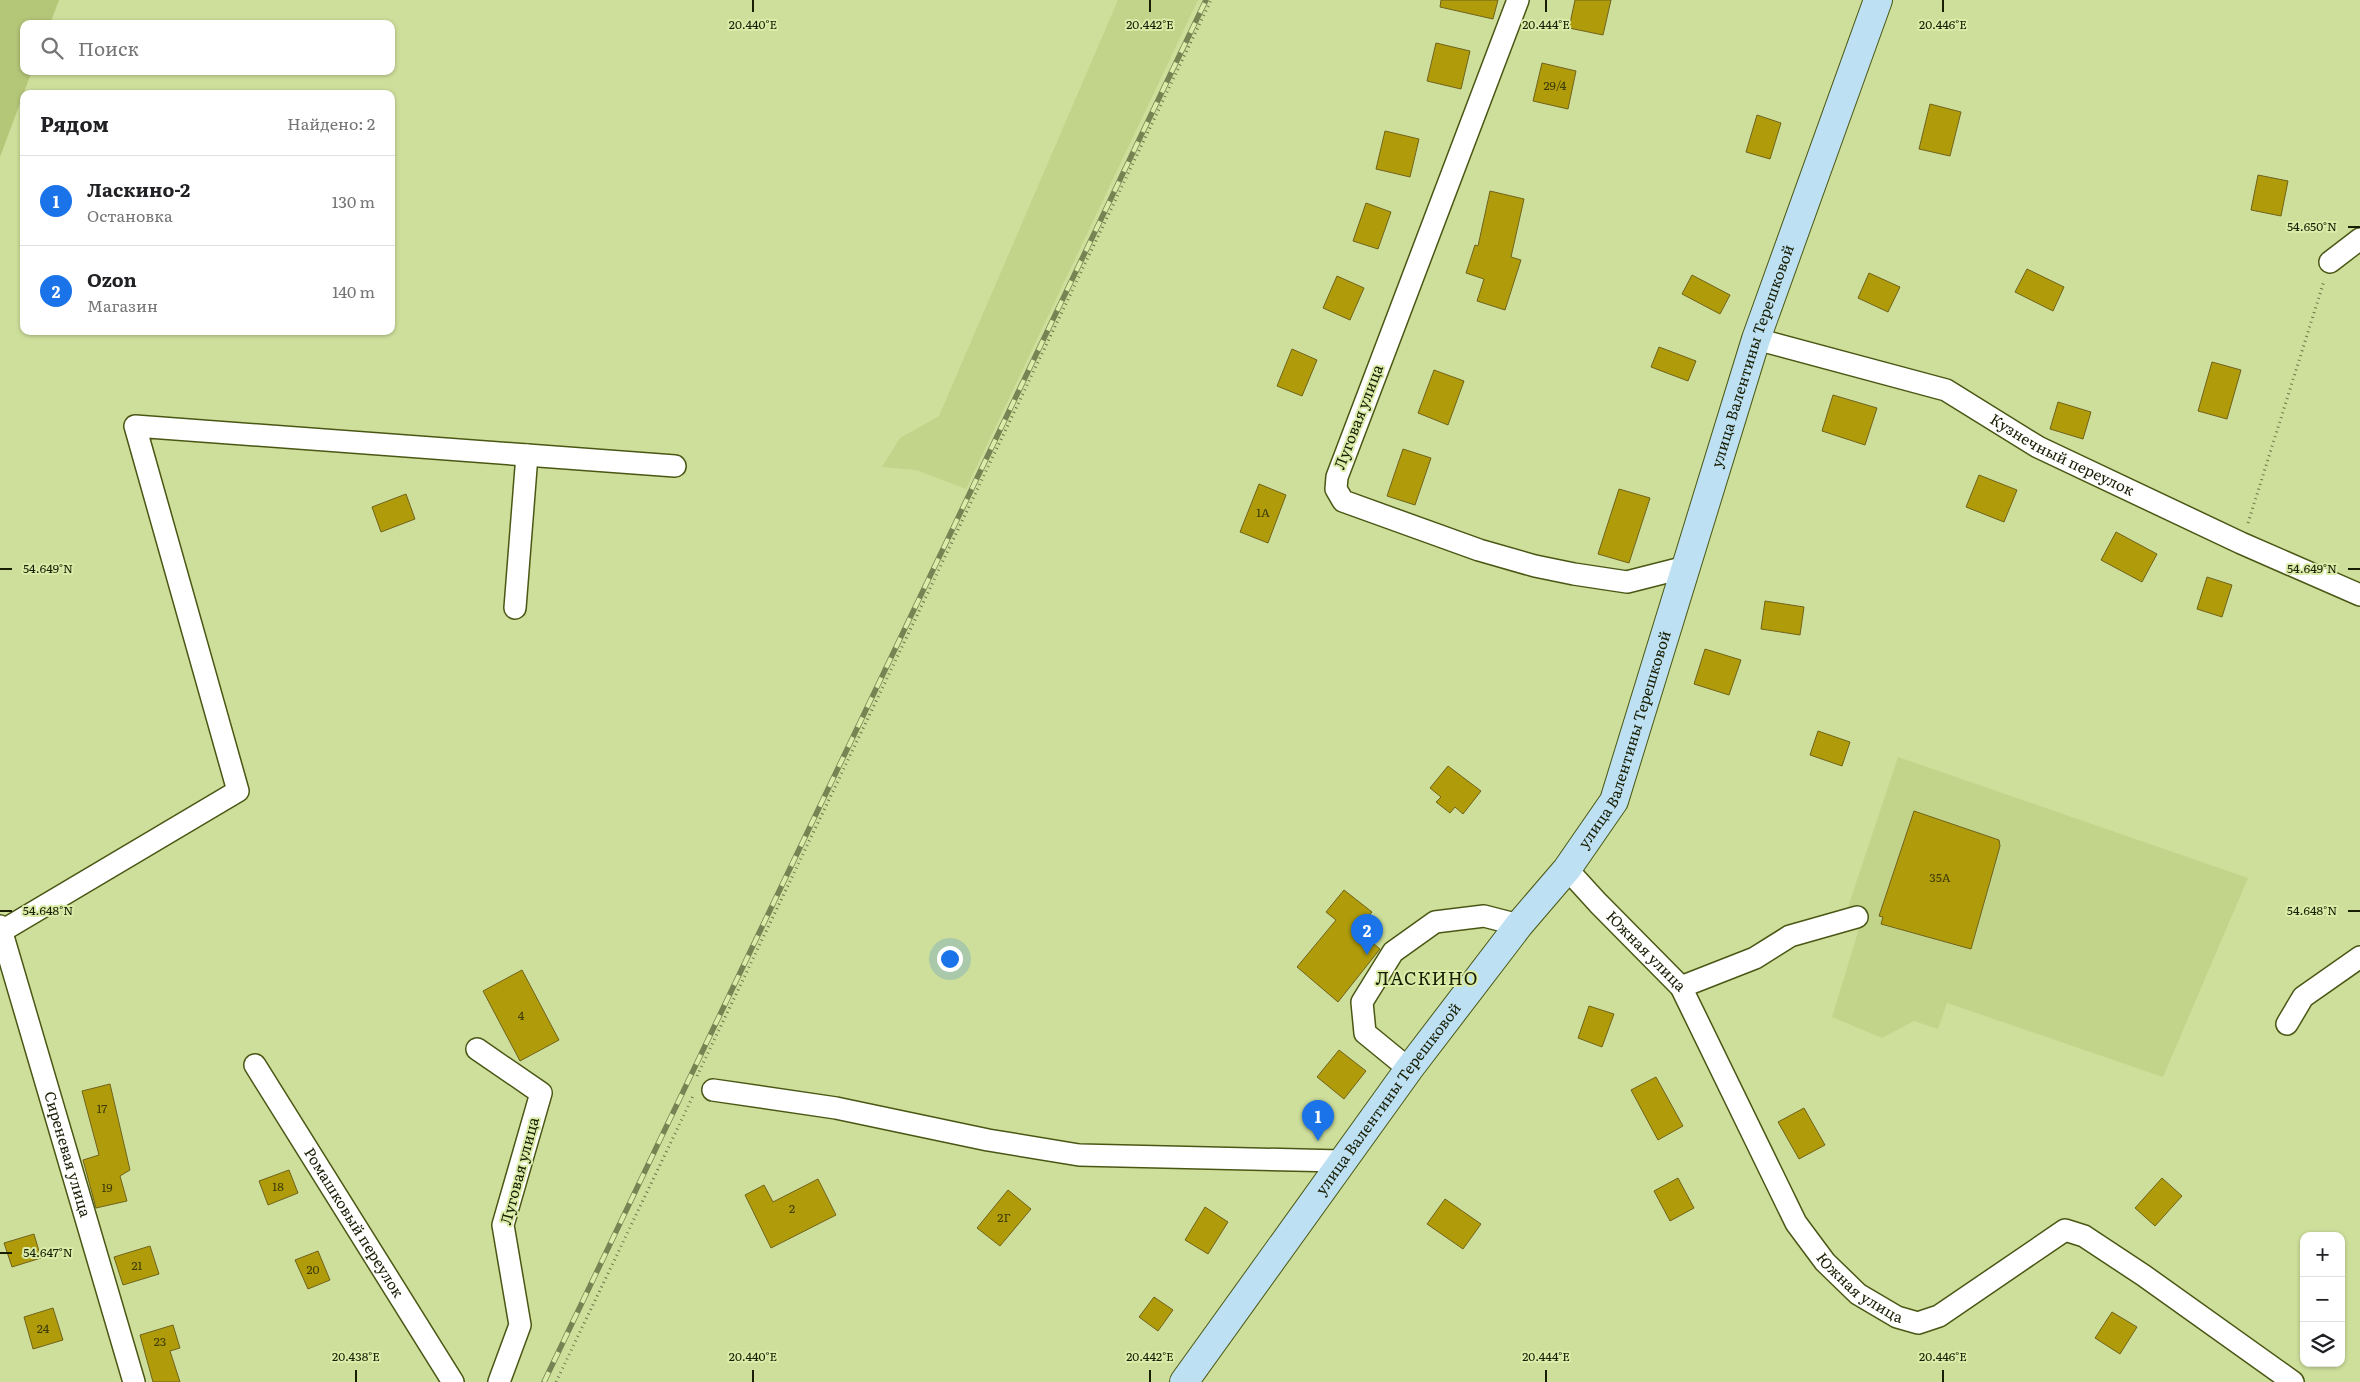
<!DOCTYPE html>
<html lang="ru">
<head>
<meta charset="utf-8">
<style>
  :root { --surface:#fff; --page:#f6f6f6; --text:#202124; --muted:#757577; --line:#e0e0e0; --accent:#1a73e8 }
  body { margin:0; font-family:Literata,serif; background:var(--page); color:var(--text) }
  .controls { position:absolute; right:15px; bottom:15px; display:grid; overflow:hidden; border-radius:10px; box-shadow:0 1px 4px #0004 }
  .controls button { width:45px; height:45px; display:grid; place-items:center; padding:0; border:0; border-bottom:1px solid var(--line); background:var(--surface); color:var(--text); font:25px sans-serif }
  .you { position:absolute; left:949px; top:958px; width:18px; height:18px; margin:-12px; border:4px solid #fff; border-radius:50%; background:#1a73e8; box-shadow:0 0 0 8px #1a73e833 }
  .badge { display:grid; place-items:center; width:32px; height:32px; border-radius:50%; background:var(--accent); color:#fff; font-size:16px; font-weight:700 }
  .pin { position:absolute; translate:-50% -41px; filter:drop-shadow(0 1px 2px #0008) }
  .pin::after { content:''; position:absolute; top:26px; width:18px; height:15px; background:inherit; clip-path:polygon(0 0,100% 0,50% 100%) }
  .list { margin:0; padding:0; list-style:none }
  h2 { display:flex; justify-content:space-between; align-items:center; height:65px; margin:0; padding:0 20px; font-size:21px }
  h2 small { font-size:16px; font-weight:400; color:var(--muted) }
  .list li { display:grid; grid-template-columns:32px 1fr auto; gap:15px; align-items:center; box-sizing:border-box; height:90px; padding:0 20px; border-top:1px solid var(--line) }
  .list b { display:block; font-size:19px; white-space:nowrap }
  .list p { margin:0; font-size:16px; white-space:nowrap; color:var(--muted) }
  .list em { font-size:16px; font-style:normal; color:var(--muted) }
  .icon { flex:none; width:28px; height:28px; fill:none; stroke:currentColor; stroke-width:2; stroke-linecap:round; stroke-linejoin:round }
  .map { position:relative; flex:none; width:2360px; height:1382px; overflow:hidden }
  .search { position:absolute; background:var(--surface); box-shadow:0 1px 4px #0004; left:20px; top:20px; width:375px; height:55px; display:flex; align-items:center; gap:12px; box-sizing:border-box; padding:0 18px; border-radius:10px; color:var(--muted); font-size:19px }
  .panel { position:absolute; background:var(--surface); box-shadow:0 1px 4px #0004; left:20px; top:90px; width:375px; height:245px; border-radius:10px }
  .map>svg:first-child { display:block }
</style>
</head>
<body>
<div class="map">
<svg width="2360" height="1382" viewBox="0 0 2360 1382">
  <rect width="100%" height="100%" fill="#cedf9b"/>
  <!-- built -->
  <path fill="#c2d489" d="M1118,0H1198L966,489L916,470L882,467L900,438L939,416Z
    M1898,757L2248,878L2163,1077L1947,1003L1938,1029L1914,1021L1882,1038L1832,1017L1861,922L1858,911L1848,907Z"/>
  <!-- green -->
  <path fill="#b4c678" d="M0,0H59L50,24H24V71H32L0,157Z"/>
  <!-- building -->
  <path fill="#b09b0b" stroke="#6f631c" d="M1441,0H1498L1493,19L1440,7Z
    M1575,0H1611L1603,35L1569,28Z
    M1436,43L1470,51L1461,89L1427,81Z
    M1542,63L1576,71L1568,109L1533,101Z
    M1930,104L1961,112L1950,156L1919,149Z
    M1757,115L1781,123L1770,159L1746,152Z
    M1385,131L1419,139L1410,177L1376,169Z
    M2258,175L2288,181L2281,216L2251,210Z
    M1490,191L1524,199L1511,257L1521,260L1505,310L1477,301L1484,279L1466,273L1475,245L1478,246Z
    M1366,203L1391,212L1378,249L1353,241Z
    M2027,269L2064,287L2053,311L2015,292Z
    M1869,273L1900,287L1888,312L1858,298Z
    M1692,275L1730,295L1720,314L1682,294Z
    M1337,276L1364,288L1350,320L1323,308Z
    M1659,347L1696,361L1688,381L1651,367Z
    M1292,349L1317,360L1302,396L1277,386Z
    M2212,362L2241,370L2227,419L2198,411Z
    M1434,370L1464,381L1448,425L1418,413Z
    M1833,395L1877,408L1865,445L1822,431Z
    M2058,402L2091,412L2083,439L2050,429Z
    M1403,449L1431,458L1415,505L1387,496Z
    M1979,475L2017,490L2004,522L1966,507Z
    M1259,484L1286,495L1268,543L1240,532Z
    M1619,489L1650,498L1629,563L1598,554Z
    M406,494L415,519L381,532L372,507Z
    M2116,532L2157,554L2142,582L2101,560Z
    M2207,577L2232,585L2222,617L2197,609Z
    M1765,601L1804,607L1800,635L1761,629Z
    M1705,649L1741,660L1729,695L1694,684Z
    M1818,731L1850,742L1842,766L1810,755Z
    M1448,766L1481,791L1463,814L1455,807L1450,813L1436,802L1441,797L1430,788Z
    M1914,811L1999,840L2000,846L1971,949L1881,924L1883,917L1879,916Z
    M1344,890L1372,912L1357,930L1380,949L1338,1002L1297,967L1336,920L1326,912Z
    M522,970L559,1040L520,1061L483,991Z
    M1589,1006L1614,1014L1602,1047L1578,1038Z
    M1339,1050L1366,1071L1344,1099L1317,1077Z
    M1656,1077L1683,1126L1658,1140L1631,1090Z
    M110,1084L130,1170L120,1176L127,1201L96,1208L83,1160L99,1155L82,1091Z
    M1804,1108L1825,1145L1799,1159L1778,1122Z
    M289,1170L298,1193L268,1205L259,1181Z
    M1678,1178L1694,1208L1670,1221L1654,1191Z
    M2162,1178L2182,1196L2155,1226L2135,1208Z
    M818,1179L836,1215L771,1248L745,1195L764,1185L773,1202Z
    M1008,1190L1031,1209L1000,1246L977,1228Z
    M1445,1199L1481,1224L1463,1249L1427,1224Z
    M1205,1207L1228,1222L1208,1254L1185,1240Z
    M34,1234L41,1258L12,1267L4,1243Z
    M150,1246L159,1274L123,1285L114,1257Z
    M318,1251L330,1280L308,1289L295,1260Z
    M1154,1297L1173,1310L1158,1331L1139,1317Z
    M53,1308L63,1340L33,1349L24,1317Z
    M2112,1312L2137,1327L2120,1354L2095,1338Z
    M173,1325L180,1348L170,1351L180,1382H153L140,1335Z"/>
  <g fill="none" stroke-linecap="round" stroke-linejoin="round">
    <!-- street casing -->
    <g stroke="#4a5714" stroke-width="24">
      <g id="street">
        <path d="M1518,0L1337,477L1336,489L1343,501L1479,550L1535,566L1574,574L1627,582L1686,567"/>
        <path d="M2330,262L2360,239"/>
        <path id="s1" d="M1756,339L1946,390L2038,447L2241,543L2360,595"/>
        <path d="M515,608L527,455"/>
        <path id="s2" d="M1567,869L1598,903L1681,987L1796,1223L1825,1262L1858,1294L1897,1317L1918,1323L1939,1316L2065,1230L2084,1236L2143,1275L2293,1382"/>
        <path id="s3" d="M0,926L134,1382"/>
        <path d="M2,931L238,791L135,426L675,466"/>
        <path d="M1681,987L1755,958L1790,936L1857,917"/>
        <path d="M2287,1024L2303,997L2360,957"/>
        <path d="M477,1049L541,1093L503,1225L520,1325L499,1382"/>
        <path id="s4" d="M255,1065L453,1382"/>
        <path d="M1409,1069L1365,1033L1362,1002L1393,952L1435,922L1484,916L1519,925"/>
        <path d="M713,1090L836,1108L988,1140L1079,1155L1341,1161"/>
      </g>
    </g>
    <!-- secondary casing -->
    <g stroke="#4a5714" stroke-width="30">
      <g id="secondary">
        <path id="s5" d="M1184,1382L1409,1069L1519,925L1567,869L1614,801L1756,339L1878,0"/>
      </g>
    </g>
    <!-- path -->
    <path stroke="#6b7649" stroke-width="3" stroke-dasharray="1 4" stroke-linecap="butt" d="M2248,523L2324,281
      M697,1076L1211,0
      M556,1382L693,1096"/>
    <!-- street -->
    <use href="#street" stroke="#fff" stroke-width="21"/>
    <!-- secondary -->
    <use href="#secondary" stroke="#bde0f2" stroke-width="28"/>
    <!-- rail casing -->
    <g stroke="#788353" stroke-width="5.5">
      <path id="rail" d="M544,1382L1206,0"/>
    </g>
    <!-- rail -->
    <use href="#rail" stroke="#dbeca8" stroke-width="4" stroke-dasharray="11" stroke-linecap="butt"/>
  </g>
  <!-- ticks -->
  <path fill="none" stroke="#181e04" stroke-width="2" d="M753,0V12M1150,0V12M1546,0V12M1943,0V12M2348,227H2360M0,569H12M2348,569H2360M0,911H12M2348,911H2360M0,1253H12M356,1370V1382M753,1370V1382M1150,1370V1382M1546,1370V1382M1943,1370V1382"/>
  <g text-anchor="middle" stroke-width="4" stroke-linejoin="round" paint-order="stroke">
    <!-- number labels -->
    <g font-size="12" fill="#3e3d06">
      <text x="1555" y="90">29/4</text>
      <text x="1263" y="517">1А</text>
      <text x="1940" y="882">35А</text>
      <text x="521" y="1020">4</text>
      <text x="102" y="1113">17</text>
      <text x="278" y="1191">18</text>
      <text x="107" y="1192">19</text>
      <text x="792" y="1213">2</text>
      <text x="1004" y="1222">2Г</text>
      <text x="137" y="1270">21</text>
      <text x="313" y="1274">20</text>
      <text x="43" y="1333">24</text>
      <text x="160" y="1346">23</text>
    </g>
    <!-- street labels -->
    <g font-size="15" fill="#181e04" stroke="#dbeca8">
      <text dy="5" stroke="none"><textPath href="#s5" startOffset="1189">улица Валентины Терешковой</textPath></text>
      <text transform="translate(1359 417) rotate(-69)" y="5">Луговая улица</text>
      <text dy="5" stroke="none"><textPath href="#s1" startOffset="330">Кузнечный переулок</textPath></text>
      <text dy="5" stroke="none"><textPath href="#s5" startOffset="784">улица Валентины Терешковой</textPath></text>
      <text dy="5" stroke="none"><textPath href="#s2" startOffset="114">Южная улица</textPath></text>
      <text dy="5" stroke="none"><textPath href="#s5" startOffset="349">улица Валентины Терешковой</textPath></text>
      <text dy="5" stroke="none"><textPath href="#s3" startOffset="238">Сиреневая улица</textPath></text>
      <text transform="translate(520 1171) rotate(-75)" y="5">Луговая улица</text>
      <text dy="5" stroke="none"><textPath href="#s4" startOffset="186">Ромашковый переулок</textPath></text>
      <text dy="5" stroke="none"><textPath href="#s2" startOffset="519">Южная улица</textPath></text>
    </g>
    <!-- quarter labels -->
    <g font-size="18" letter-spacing="1" fill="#181e04" stroke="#dbeca8">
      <text x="1427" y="985">ЛАСКИНО</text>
    </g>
  </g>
  <g font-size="12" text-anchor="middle" fill="#181e04" stroke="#dbeca8" stroke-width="4" stroke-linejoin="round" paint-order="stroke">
    <text x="753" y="29">20.440°E</text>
    <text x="1150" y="29">20.442°E</text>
    <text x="1546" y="29">20.444°E</text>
    <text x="1943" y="29">20.446°E</text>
    <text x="2312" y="231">54.650°N</text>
    <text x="48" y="573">54.649°N</text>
    <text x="2312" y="573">54.649°N</text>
    <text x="48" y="915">54.648°N</text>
    <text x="2312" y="915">54.648°N</text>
    <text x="48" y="1257">54.647°N</text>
    <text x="356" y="1361">20.438°E</text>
    <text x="753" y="1361">20.440°E</text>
    <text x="1150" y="1361">20.442°E</text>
    <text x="1546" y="1361">20.444°E</text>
    <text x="1943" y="1361">20.446°E</text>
  </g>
</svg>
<div class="controls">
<button>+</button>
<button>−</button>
<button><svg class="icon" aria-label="layers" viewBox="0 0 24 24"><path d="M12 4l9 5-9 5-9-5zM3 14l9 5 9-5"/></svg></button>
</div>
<div class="you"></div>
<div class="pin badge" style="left:1318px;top:1141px">1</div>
<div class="pin badge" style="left:1367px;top:955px">2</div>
<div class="search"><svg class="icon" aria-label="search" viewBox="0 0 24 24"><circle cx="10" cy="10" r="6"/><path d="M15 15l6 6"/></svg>Поиск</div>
<section class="panel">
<h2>Рядом<small>Найдено: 2</small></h2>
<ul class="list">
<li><span class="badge">1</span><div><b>Ласкино-2</b><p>Остановка</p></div><em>130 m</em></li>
<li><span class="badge">2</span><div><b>Ozon</b><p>Магазин</p></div><em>140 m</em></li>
</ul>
</section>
</div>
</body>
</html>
